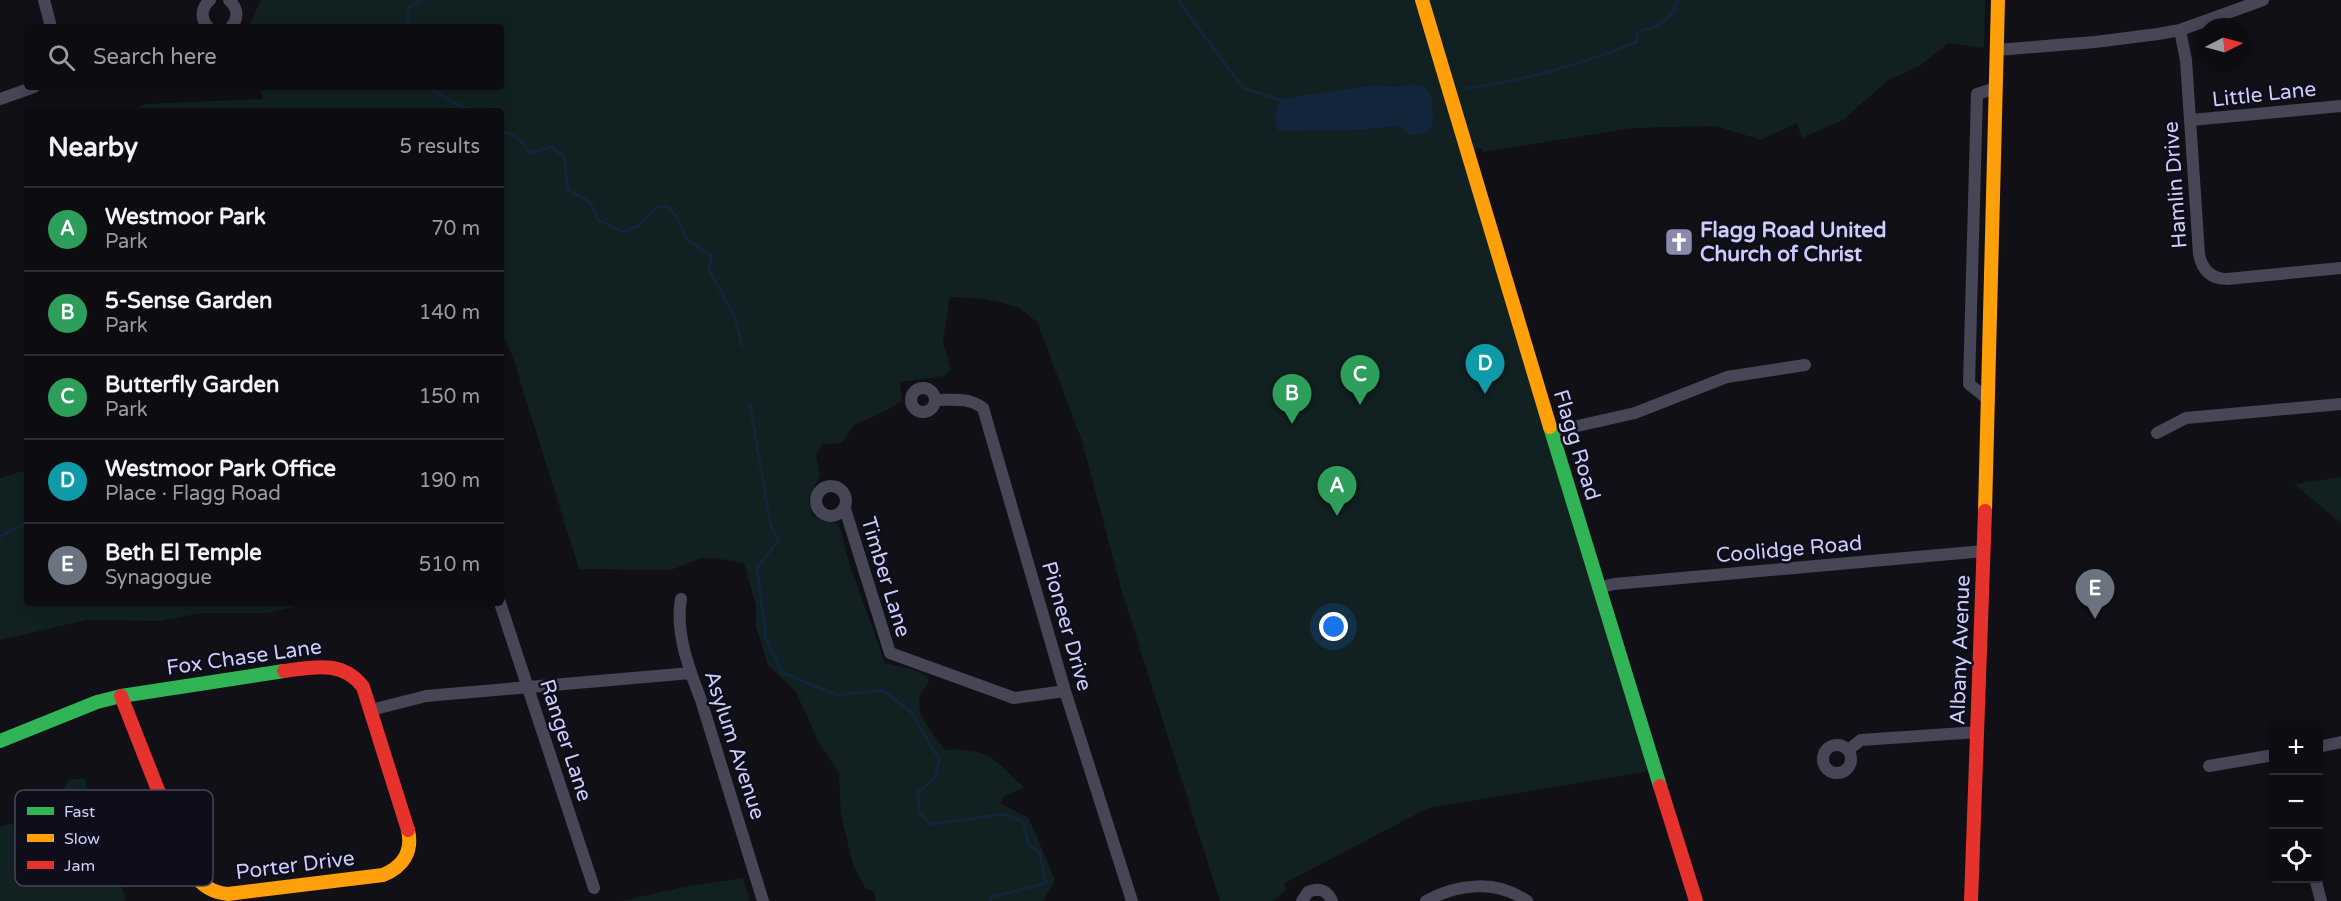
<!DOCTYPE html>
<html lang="en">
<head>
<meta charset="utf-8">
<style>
  :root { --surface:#0d0c11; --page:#16151a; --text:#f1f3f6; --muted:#9a9b9f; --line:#2d2c31; --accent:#8c8aaa }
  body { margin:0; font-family:"Varela Round",sans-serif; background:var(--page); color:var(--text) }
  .controls { position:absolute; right:18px; bottom:18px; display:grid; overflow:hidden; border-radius:6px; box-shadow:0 3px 15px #0003 }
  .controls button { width:54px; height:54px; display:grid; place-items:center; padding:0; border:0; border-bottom:2px solid var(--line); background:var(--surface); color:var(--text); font:30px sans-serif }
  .compass { position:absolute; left:2197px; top:18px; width:54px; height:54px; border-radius:50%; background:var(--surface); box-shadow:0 3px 15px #0003; rotate:84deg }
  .you { position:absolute; left:1334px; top:627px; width:21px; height:21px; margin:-15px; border:4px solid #fff; border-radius:50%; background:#1a73e8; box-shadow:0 0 0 9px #1a73e833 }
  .badge { display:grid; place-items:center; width:39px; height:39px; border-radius:50%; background:var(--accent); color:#fff; font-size:20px; font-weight:700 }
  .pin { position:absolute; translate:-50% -50px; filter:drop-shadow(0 2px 3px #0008) }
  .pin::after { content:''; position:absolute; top:32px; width:21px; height:18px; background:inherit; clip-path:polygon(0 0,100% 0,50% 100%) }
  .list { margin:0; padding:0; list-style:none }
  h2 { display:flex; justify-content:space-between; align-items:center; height:78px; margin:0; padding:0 24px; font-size:26px }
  h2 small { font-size:20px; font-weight:400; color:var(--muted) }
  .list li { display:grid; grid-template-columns:39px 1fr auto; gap:18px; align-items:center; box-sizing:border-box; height:84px; padding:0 24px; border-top:2px solid var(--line) }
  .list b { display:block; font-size:22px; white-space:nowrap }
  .list p { margin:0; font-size:20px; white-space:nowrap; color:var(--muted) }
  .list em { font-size:20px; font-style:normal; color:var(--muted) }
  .icon { flex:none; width:33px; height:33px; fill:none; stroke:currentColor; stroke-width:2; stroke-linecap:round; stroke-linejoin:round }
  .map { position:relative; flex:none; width:2341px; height:901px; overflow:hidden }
  .search { position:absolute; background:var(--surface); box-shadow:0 3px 15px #0003; left:24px; top:24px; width:480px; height:66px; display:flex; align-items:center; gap:15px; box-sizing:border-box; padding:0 21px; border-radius:6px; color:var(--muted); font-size:22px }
  .panel { position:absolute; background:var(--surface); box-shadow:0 3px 15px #0003; left:24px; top:108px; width:480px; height:498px; border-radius:6px }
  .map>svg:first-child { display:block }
</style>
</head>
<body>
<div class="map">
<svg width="2341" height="901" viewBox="0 0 2341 901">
  <rect width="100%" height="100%" fill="#111017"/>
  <!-- green -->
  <path fill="#112020" d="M261,0H1415L1650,771L1428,808L1285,883L1286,890L1273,901H1220L1122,592L1082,441L1037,322L1018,307L985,299L950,297L943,342L951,370L944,376L900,382L902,400L891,408L853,426L842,443L822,444L816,455L820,475L809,500L812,516L839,524L850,566L885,663L912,669L927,676L929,683C905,704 931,731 945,750C989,747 995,760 1024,788L1005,795L1001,804L1029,818L1055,880L1043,901H876L873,891L866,889L853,865L841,815L839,773L818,741L796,692L768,665L756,627V606L744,563L714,558H701L671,570L579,569L512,355L501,331V111H131L145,104L263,99L260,87H501V27H248Z
    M1427,0H1985L1984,48L1948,43L1921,65L1887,81L1843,120L1802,138L1797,123L1761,140L1716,126L1633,128L1483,152L1482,148L1473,150Z
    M27,470V603H309L269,613H203L160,621L87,620L0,640V478Z
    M2341,477V523L2294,484Z
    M85,778L89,795L98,808L126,901H0V826C35,820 50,810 69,780Z
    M743,878L750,901H622L683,887Z"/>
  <!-- water -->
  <path fill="#13253a" d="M1411,84L1427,88L1434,104L1431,105C1437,125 1432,135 1410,135L1400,126L1361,130L1278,131C1274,114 1272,104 1290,97L1376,85L1395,87Z"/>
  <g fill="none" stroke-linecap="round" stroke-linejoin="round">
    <!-- stream -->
    <path stroke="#13253a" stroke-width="3" d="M1178,0L1243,88L1283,101
      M407,27L409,7L422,0
      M427,87L456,104L470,109V111
      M1467,88C1525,81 1582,64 1637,42L1638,32C1657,27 1672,21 1678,0
      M501,132C516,133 522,141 530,153L552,147L564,157L568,190L590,202L598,220L623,232L638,226L656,207H668L676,216L687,240L712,256L709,270L735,317L742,346
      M750,404L769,517L771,527L779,540L757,568L766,639L783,673L837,695L883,690L911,712L939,759L935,778L918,792L919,812L931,824L1006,814L1023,822L1029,846L1039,851L1046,883L992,897L990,901
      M0,537L27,522"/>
    <!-- street -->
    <path stroke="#464657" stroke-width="12" d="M44,0L51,27
      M229,0C238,8 239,18 231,27
      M208,27C200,18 201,8 210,0
      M2180,30L2186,60L2199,254C2202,270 2211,279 2227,279L2341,268
      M1997,50L2095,42L2158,34L2180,30L2263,0
      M0,99L34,87
      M2191,120L2341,106
      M911 400a12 12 0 1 1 24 0a12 12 0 1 1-24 0Z
      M935,400C953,400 969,397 983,408L1065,691L1132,901
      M1989,400L1969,384L1977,94L1996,88
      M1551,432L1635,413L1727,377L1805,365
      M2157,433L2186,418L2341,404
      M816 501a15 15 0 1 1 30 0a15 15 0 1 1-30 0Z
      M845,509L890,653L1014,698L1065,691
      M1598,588L1614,584L1984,551
      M681,599C675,632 689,669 701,700L763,901
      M500,603L594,888
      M371,710L426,696L691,673
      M1823 759a14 14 0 1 1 28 0a14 14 0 1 1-28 0Z
      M2318,747L2341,742
      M1848,750L1861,740L1978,732
      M2209,766L2274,755
      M2315,878L2321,901
      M1302,901L1308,892C1319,887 1327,890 1332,901
      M1426,901C1457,884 1496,879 1527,901"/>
    <!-- fast -->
    <path stroke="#30b455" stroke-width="14" d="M1550,427L1660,786
      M0,741L97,702L121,696L284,671"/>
    <!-- slow -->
    <path stroke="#ff9f0a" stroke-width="14" d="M1422,0L1550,427
      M1985,511L1998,0
      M169,818C182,849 189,891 228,894L383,875C403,867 413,852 408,830"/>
    <!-- jam -->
    <path stroke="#e5322d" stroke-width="14" d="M284,671C314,667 343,660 363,687L408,830
      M121,696L169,818
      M1660,786L1696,901
      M1971,901L1985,511"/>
  </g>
  <!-- icons -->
  <defs>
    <g id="church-square" transform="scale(1.5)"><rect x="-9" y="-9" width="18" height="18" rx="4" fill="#8c8aaa" stroke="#0e0d1a"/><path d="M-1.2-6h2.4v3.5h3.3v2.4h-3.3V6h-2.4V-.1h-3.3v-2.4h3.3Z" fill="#fff"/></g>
  </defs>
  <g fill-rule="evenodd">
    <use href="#church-square" x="1679" y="242"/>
  </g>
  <g text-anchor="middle" stroke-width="5" stroke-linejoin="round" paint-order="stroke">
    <!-- street labels -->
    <g font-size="21" fill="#ceccf9" stroke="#0e0d1a">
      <text transform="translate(2264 94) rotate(-6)" y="7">Little Lane</text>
      <text transform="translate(2175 185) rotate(-94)" y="7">Hamlin Drive</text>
      <text transform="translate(1577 445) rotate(73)" y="7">Flagg Road</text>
      <text transform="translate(1789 549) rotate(-5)" y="7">Coolidge Road</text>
      <text transform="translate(886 577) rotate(73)" y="7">Timber Lane</text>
      <text transform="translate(1067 626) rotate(74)" y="7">Pioneer Drive</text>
      <text transform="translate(1960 650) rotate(-88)" y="7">Albany Avenue</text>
      <text transform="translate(244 657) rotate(-8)" y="7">Fox Chase Lane</text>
      <text transform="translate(566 740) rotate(72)" y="7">Ranger Lane</text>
      <text transform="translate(735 745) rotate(72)" y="7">Asylum Avenue</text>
      <text transform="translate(295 865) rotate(-7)" y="7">Porter Drive</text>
    </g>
    <!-- poi labels -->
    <g font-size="21" font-weight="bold" fill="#ceccf9" stroke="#0e0d1a" text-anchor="start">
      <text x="1700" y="237">Flagg Road United<tspan x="1700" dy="24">Church of Christ</tspan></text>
    </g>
  </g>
  <!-- legend -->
  <rect x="15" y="790" width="198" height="96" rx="9" fill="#0e0d1a" stroke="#48465d" stroke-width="1.5"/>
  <rect x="27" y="807" width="27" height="8" fill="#30b455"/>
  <rect x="27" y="834" width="27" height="8" fill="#ff9f0a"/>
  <rect x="27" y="861" width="27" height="8" fill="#e5322d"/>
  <g font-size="16" fill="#ceccf9">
    <text x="64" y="817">Fast</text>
    <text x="64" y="844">Slow</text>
    <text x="64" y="871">Jam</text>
  </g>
</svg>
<div class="controls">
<button>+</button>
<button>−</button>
<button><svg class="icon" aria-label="locate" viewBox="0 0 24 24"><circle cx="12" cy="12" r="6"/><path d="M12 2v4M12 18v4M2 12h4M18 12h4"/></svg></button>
</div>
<svg class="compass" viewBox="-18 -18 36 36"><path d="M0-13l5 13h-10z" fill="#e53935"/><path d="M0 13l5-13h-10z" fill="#9a9b9f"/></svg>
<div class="you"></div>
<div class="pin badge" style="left:1337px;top:516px;background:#2e9e5b">A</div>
<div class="pin badge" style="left:1292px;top:424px;background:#2e9e5b">B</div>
<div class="pin badge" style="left:1360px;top:405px;background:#2e9e5b">C</div>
<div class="pin badge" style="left:1485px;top:394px;background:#0f9aa8">D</div>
<div class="pin badge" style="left:2095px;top:619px;background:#6b7280">E</div>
<div class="search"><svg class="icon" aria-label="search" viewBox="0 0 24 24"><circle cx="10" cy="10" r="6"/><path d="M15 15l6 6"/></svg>Search here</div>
<section class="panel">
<h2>Nearby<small>5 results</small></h2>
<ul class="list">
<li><span class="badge" style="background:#2e9e5b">A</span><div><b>Westmoor Park</b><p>Park</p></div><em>70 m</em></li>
<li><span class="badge" style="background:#2e9e5b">B</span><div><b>5-Sense Garden</b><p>Park</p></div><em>140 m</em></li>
<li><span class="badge" style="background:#2e9e5b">C</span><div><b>Butterfly Garden</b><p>Park</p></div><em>150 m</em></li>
<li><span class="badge" style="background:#0f9aa8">D</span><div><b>Westmoor Park Office</b><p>Place · Flagg Road</p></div><em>190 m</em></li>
<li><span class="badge" style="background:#6b7280">E</span><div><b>Beth El Temple</b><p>Synagogue</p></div><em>510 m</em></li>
</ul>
</section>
</div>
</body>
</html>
